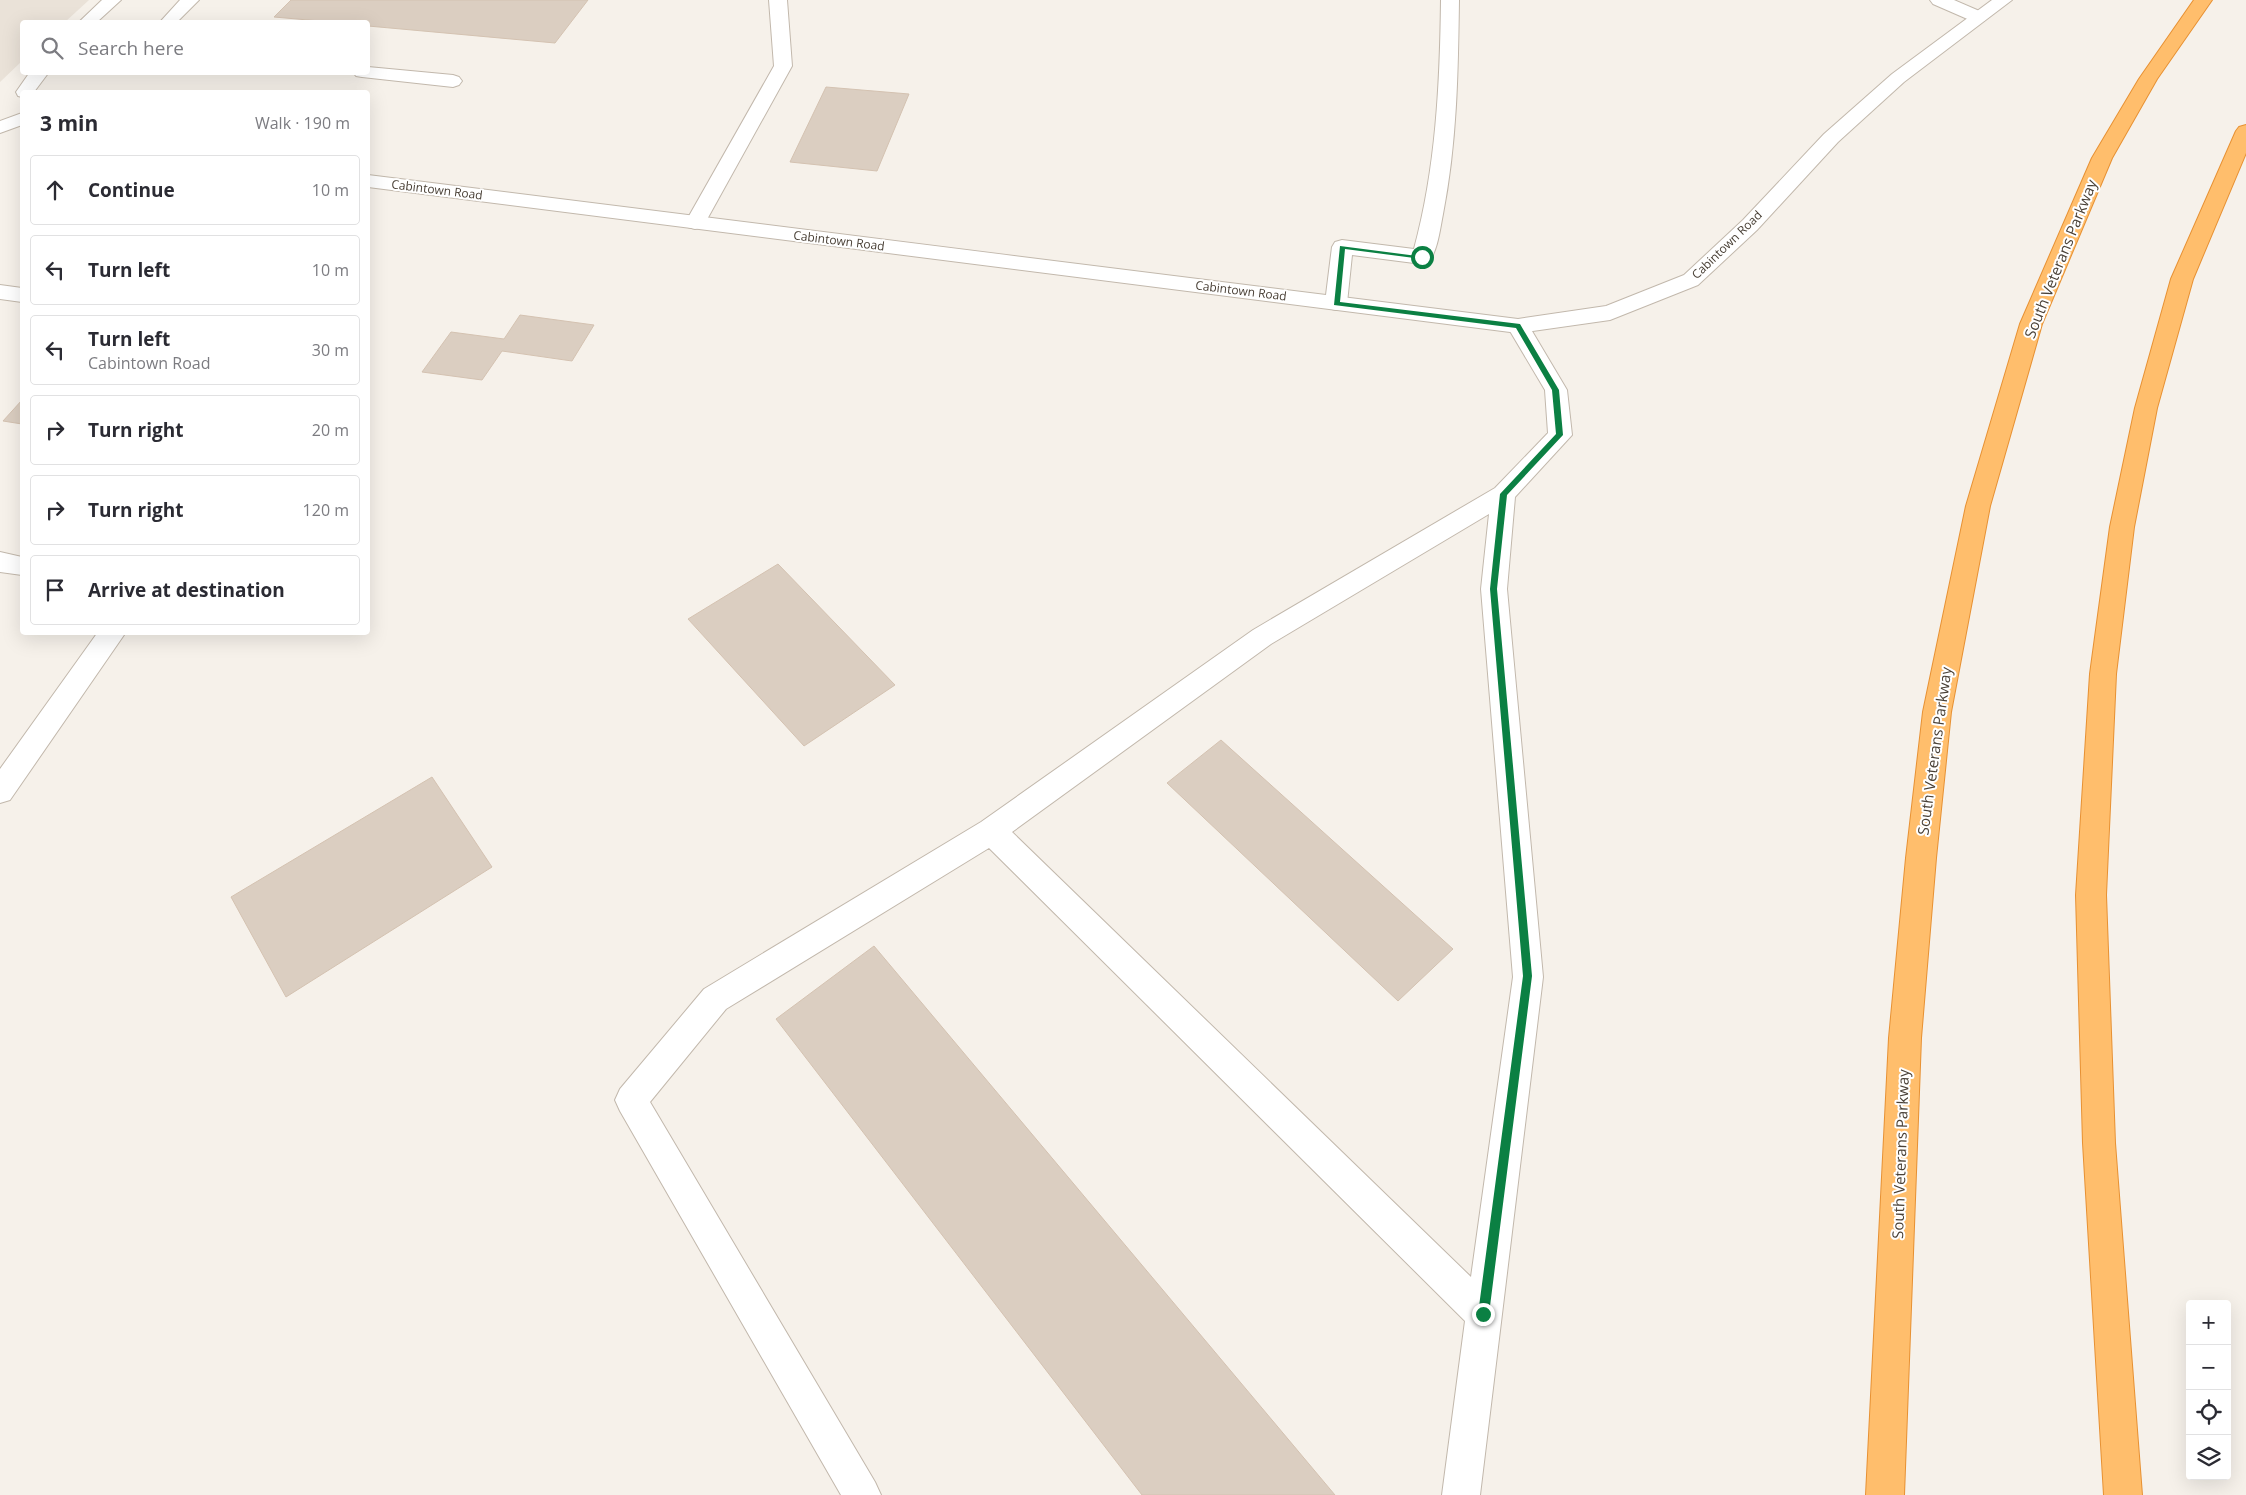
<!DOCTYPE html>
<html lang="en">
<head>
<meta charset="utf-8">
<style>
  :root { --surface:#fff; --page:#f7f7f7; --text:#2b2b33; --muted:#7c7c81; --line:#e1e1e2 }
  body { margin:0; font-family:"Open Sans",sans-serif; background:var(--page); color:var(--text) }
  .controls { position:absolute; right:15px; bottom:15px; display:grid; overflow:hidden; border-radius:5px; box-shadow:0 5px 20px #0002 }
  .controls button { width:45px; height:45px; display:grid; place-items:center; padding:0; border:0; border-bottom:1px solid var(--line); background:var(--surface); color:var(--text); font:25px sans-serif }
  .stop { position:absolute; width:15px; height:15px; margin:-11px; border:4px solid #0b8043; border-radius:50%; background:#fff }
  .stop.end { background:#0b8043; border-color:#fff; box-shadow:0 1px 5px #0008 }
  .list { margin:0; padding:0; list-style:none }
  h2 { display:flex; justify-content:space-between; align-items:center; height:65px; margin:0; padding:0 20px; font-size:21px }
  h2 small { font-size:16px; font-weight:400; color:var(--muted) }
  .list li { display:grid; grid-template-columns:32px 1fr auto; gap:15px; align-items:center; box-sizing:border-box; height:70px; margin:0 10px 10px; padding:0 10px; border:1px solid var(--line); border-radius:5px }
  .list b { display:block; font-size:19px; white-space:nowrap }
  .list p { margin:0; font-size:16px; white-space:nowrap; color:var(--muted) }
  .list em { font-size:16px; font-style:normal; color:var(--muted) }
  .icon { flex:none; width:28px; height:28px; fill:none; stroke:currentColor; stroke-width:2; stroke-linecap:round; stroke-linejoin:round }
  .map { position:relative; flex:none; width:2246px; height:1495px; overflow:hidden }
  .search { position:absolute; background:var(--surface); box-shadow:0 5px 20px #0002; left:20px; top:20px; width:350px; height:55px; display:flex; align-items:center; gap:12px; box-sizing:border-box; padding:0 18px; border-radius:5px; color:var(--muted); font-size:19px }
  .panel { position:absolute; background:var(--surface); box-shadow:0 5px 20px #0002; left:20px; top:90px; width:350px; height:545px; border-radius:5px }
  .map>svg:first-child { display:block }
</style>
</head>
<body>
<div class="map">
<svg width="2246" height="1495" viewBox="0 0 2246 1495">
  <rect width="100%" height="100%" fill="#f6f1ea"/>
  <!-- residential -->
  <path fill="#eae2d8" d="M0,0H89L65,22H22V61L0,82Z"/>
  <!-- building -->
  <path fill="#dbcec1" stroke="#d4c2b1" d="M291,0H588L555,43L368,26V22H331L274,17Z
    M826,87L909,94L877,171L790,162Z
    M520,315L594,325L572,361L502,351L482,380L422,372L451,332L504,339Z
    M22,400V424L3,421Z
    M778,564L895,685L804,746L688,619Z
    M1221,740L1453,949L1398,1001L1167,783Z
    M432,777L492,867L286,997L231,897Z
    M874,946L1335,1495H1142L776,1019Z"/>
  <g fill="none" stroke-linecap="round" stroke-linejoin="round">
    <!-- service casing -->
    <g stroke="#c2b8ac" stroke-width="2">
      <path id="service" d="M180,0H199L177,22H160Z
        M769,0H787L792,66L705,223L702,227L695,229L688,227L685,223L774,66Z
        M1441,0H1459C1458,72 1457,143 1443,214C1440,229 1438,249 1429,262L1422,264L1352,255L1347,303L1344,308L1336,310L1328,308L1325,303L1332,247L1335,242L1342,240L1414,249C1436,168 1440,84 1441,0Z
        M1930,0H1954L1984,13L1987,17L1984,21H1972L1933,4Z
        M368,67L453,75L459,77L462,81L459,85L453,87L362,77L356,76L353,72H368Z
        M22,113V125L0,133V121Z
        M0,285L22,288V302L0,299Z
        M1518,319L1526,321L1567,390L1572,435L1515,497L1507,589L1543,977L1480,1495H1442L1465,1321L989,848L726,1009L650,1102L875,1482L881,1495H841L620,1111L615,1100L620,1089L704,989L981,822L1253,630L1495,488L1548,433L1545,390L1507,326L1510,321ZM1489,514L1481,589L1513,977L1471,1277L1012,832L1271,644Z
        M0,552L22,557V575L0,572Z
        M98,632H126L10,800L0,803V769Z"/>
    </g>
    <!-- minor casing -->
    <g stroke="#c2b8ac" stroke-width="2">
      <path id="minor" d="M102,0H121L97,22H79Z
        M1992,0H2012L1904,82L1838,142L1757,230L1698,285L1610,320L1518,333L368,187V175L1518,319L1606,306L1684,275L1743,220L1824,134L1892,74Z
        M30,72H49L34,92H22V97L18,96L16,92Z"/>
    </g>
    <!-- motorway casing -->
    <g stroke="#e79133" stroke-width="2">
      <path id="motorway" d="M2194,0H2212L2157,79L2112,158L2042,324L1990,506L1951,712L1936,858L1921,1038L1904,1495H1866L1889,1038L1906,858L1923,712L1966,506L2020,324L2092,158L2139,79Z
        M2246,125V153L2193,279L2157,408L2134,527L2116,674L2106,895L2115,1143L2142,1495H2104L2083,1143L2076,895L2090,674L2110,527L2135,408L2171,279L2236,131L2239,127Z"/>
    </g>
    <!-- service -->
    <use href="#service" fill="#fff" fill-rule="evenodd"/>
    <!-- minor -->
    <use href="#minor" fill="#fff" fill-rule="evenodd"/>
    <!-- motorway -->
    <use href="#motorway" fill="#ffbe6c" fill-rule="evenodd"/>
  </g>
  <!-- route -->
  <path fill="#0b8043" d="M1340,246L1425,257L1422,259L1345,249L1340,302L1520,324L1559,390L1563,435L1507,495L1497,589L1532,976L1489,1314L1483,1319L1478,1314L1523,976L1490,589L1500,494L1556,434L1552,390L1516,328L1334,305Z"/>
  <g text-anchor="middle" stroke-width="4" stroke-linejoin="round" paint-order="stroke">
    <!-- far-street labels -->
    <g font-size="12" fill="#4a4137" stroke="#fff">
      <text transform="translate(437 190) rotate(7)" y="4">Cabintown Road</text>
      <text transform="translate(839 241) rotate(7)" y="4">Cabintown Road</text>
      <text transform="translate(1727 245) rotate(-44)" y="4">Cabintown Road</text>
      <text transform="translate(1241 291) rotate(7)" y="4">Cabintown Road</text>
    </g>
    <!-- street labels -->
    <g font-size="15" fill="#4a4137" stroke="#fff">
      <text transform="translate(2061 259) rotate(-68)" y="5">South Veterans Parkway</text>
      <text transform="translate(1935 751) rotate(-82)" y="5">South Veterans Parkway</text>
      <text transform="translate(1901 1154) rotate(-88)" y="5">South Veterans Parkway</text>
    </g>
  </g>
</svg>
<div class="controls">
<button>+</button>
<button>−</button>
<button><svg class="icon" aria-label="locate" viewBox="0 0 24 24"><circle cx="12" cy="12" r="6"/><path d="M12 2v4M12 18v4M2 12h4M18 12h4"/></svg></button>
<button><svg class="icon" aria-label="layers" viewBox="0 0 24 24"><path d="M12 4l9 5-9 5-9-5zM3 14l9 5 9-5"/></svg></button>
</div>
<div class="stop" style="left:1422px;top:257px"></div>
<div class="stop end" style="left:1483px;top:1314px"></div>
<div class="search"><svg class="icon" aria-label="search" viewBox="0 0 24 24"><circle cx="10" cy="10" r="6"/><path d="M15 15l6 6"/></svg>Search here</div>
<section class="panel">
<h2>3 min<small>Walk · 190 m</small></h2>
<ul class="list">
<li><svg class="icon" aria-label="ahead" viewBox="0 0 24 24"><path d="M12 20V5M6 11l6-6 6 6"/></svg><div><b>Continue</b></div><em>10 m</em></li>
<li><svg class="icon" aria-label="left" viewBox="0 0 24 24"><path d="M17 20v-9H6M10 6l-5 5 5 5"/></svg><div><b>Turn left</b></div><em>10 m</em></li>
<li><svg class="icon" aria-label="left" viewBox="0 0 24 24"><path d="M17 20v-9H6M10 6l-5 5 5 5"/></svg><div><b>Turn left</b><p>Cabintown Road</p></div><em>30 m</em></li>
<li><svg class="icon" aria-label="right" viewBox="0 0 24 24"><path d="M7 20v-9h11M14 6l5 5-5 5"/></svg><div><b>Turn right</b></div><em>20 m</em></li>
<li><svg class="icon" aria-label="right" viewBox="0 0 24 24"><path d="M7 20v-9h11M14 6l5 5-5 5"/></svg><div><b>Turn right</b></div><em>120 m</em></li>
<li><svg class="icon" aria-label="arrive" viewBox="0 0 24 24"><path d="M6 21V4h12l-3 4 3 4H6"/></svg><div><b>Arrive at destination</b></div></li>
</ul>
</section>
</div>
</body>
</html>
